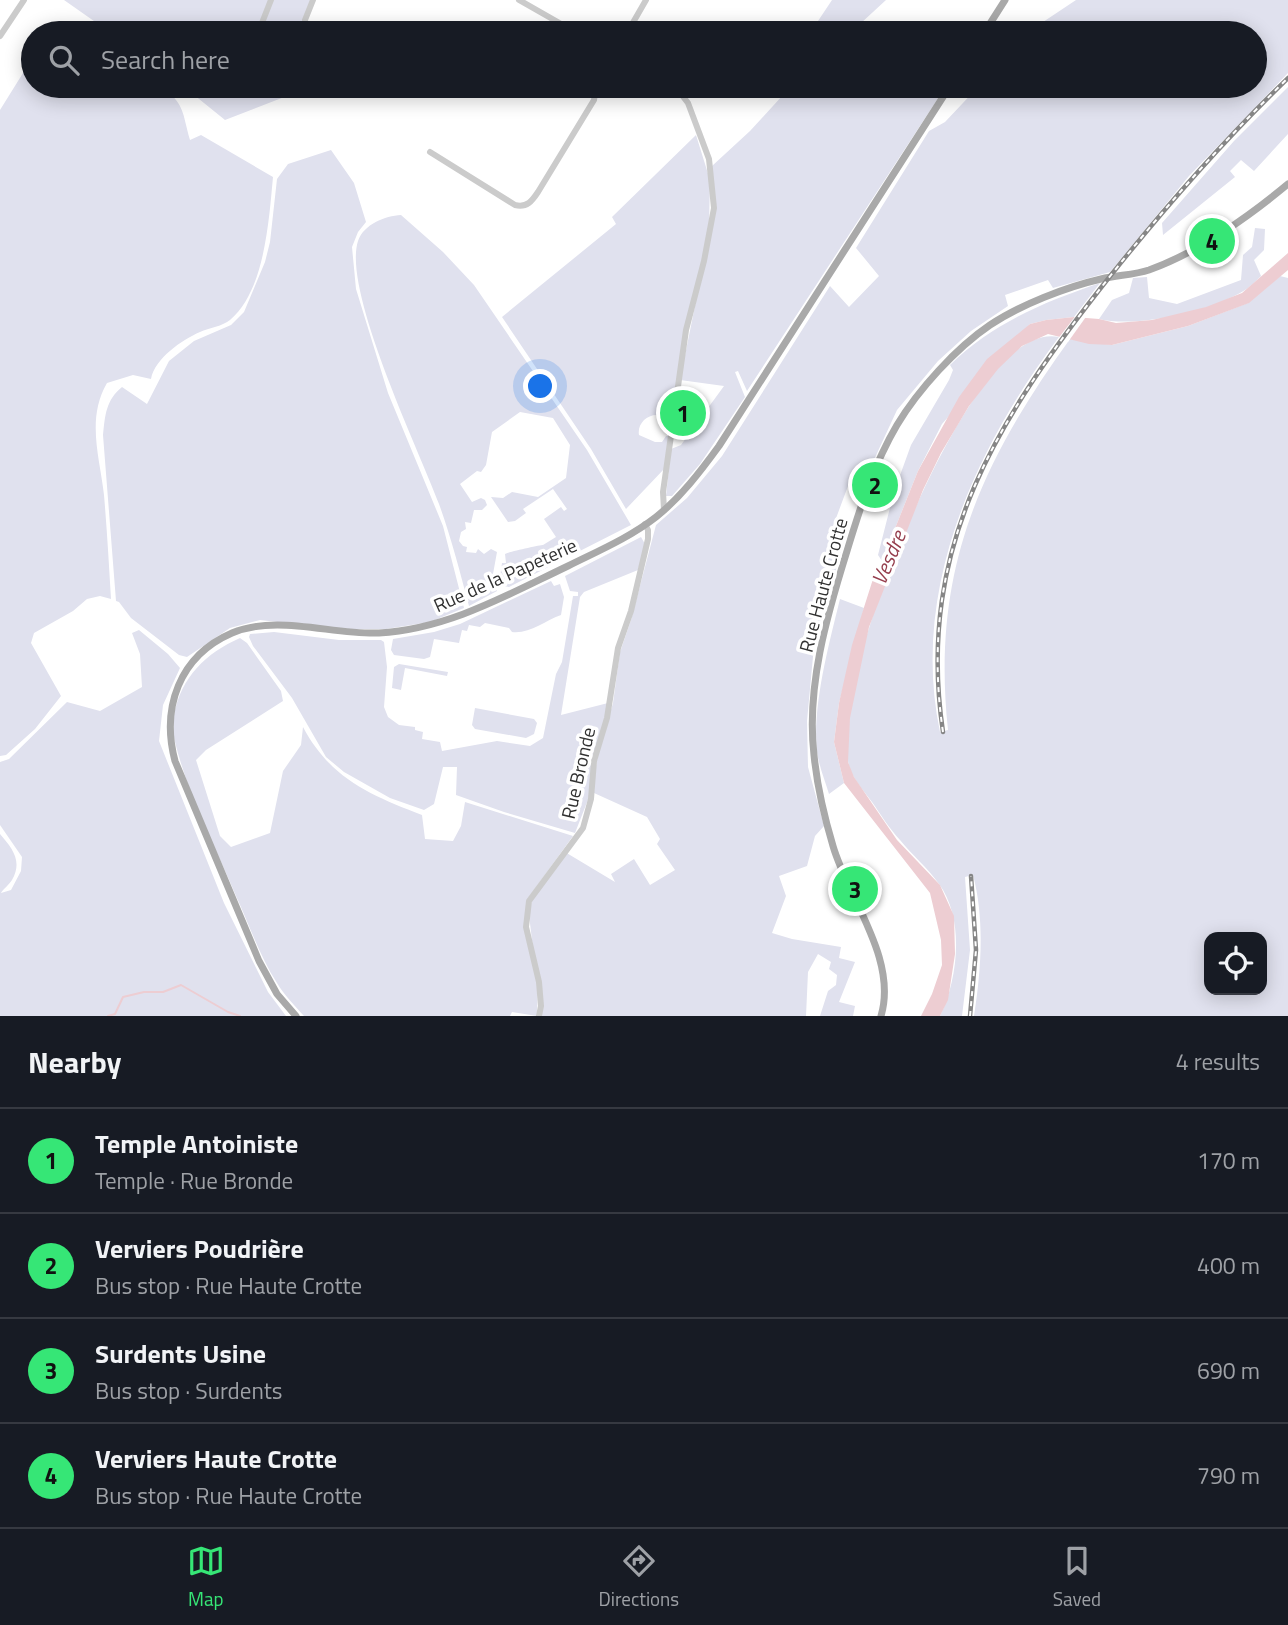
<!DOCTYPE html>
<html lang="en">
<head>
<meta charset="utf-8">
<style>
  :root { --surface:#171b24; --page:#242831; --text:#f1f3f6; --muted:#9ea1a6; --line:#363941; --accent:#36e676 }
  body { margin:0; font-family:"Titillium Web",sans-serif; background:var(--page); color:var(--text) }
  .controls { position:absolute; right:21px; bottom:21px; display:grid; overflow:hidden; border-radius:14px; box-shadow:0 4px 18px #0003 }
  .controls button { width:63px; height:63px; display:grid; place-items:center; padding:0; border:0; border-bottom:2px solid var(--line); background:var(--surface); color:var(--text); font:35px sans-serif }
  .you { position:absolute; left:541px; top:387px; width:24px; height:24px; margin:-18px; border:5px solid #fff; border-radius:50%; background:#1a73e8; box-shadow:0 0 0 10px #1a73e833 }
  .badge { display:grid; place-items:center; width:46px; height:46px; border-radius:50%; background:var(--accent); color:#111; font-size:23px; font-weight:700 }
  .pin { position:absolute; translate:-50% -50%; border:4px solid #fff; box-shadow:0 2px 7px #0006 }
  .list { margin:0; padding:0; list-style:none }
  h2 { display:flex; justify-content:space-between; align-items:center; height:91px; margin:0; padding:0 28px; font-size:30px }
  h2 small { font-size:23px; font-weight:400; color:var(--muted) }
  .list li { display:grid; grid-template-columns:46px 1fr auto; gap:21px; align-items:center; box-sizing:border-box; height:105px; padding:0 28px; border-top:2px solid var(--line) }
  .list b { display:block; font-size:26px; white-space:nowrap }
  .list p { margin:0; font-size:23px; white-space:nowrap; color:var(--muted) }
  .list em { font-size:23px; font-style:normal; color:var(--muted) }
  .icon { flex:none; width:38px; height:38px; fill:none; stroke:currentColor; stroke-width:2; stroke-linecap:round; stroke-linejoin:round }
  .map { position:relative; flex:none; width:1288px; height:1016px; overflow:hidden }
  .search { position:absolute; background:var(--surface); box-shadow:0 4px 18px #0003; left:21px; right:21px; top:21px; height:77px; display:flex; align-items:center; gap:18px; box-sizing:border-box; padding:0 24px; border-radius:38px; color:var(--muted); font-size:26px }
  .sheet { height:511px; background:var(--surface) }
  nav { display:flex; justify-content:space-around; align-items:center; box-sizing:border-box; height:98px; border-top:2px solid var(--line); background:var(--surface); font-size:19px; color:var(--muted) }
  nav a { display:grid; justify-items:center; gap:4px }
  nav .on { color:var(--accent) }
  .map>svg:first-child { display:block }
</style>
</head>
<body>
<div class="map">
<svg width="1288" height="1016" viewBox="0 0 1288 1016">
  <rect width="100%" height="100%" fill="#fff"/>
  <!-- green -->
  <path fill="#e0e1ee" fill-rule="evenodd" d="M64,0H312L302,33H111Z
    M832,0H886L860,24L869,33H810Z
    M1076,0H1288V73L1189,176L1110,272L1053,288L1048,280L1005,295L1008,306L971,331L938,361L897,410L860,490L848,486L835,521L849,524L814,646L807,721L808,767L824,826L815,836L807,866L779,876L786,896L772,933L792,939L841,947L839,958L855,962L839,1002L855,1006L853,1016H820L828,991L836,985L837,975L829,969L831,962L818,954L808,972L806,1016H541L529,915L532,900L565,852L615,882L611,874L634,859L650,885L675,870L657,844L660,839L647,817L594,793L596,760L613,703L620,652L631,620L656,525L687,498L722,456L830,286L849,307L879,276L856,248L929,131L945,122L979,86H1255V33H1031L1037,26Z
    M33,57V86H160C185,103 182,112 190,140L201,135L273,177C269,219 265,291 230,320C223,326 209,328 200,332C182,340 155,358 151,379L133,375L107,383C86,419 100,458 104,495C107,530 109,565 111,599L100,596L87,599L73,611L34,633L31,643L61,696L35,729L6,755L0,756V110Z
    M183,86H292V94L225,120Z
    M779,86H946L747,391L738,371L735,372L745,397L700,464L672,496H666L671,449L681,445L724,386L680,380L715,207L712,166L750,131L783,95Z
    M1288,87V134L1254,171L1241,160L1230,171L1235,177L1163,235L1162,223L1234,141Z
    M696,135L710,180L709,228L679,366L670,420C666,419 663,415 658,415C647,414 637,424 639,435L655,442H662L666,436H669L665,468L626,509L591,449L502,317L616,224L612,217Z
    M331,150L354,183L366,222L358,232L352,247L356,289L388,393L443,526L464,608L430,622L386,629H340L260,620L230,628L187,657L179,655L131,618L119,602L116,601L103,435C105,415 106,400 122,387L147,404L169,361L194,341L231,325L244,312L265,262L270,242L277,179L288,164Z
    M401,215L443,252L474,285L587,450L631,525L509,587L504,586L500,577L502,563H506L505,554C508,552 540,545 543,545L556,537L544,519L561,507L564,511L567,509L553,489L523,509L526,513L515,521L508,522L491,497L503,498L512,492L538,497L566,478L570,445L553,418L520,412L492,432L486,465L481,472L477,471L460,484L472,502L481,498L485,500L487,505L482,510H474L471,523L465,522L466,529L461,532L459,541L463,546L467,547L466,552L476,553L478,549L484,554L491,549L497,552L493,574L497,591L469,606C460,572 451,537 439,504C419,450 342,291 358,241C364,224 385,216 401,215Z
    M1255,228L1265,229L1264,250L1254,260L1261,276C1255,282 1248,289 1240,293C1207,312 1136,328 1099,319L1112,300L1129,293L1133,278L1147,277L1149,298L1177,304L1241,280L1243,255L1252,247Z
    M1280,276L1288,278V1016H974C981,971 985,920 973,875L965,877L970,950L962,1016H940C958,979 965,919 939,884C928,868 912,855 900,840C889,828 881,815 872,802C863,790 850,776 848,761C845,723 858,661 870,625C889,565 981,320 1059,337C975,448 910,590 940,732L948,730C931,572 979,465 1070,339L1112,345L1188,326L1248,303ZM1209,937H1262V990H1209Z
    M1100,283L1074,317L1046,320L1030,324L942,424L918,471L882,561L878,555L894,492L911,445L949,380L953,370L950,365C993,323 1044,302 1100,283Z
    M641,537L645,544L638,570L584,592L580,597L561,715L608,703L591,792L575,833L504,812L456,795L457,767H443L434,804L424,810L390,798L344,772L326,757L292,698L253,646L249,637L250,634L274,632L339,640H381L384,642L387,667L384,707L388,717L399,725L415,727V730L423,732L422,739L440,742L442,751L497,741L530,746L543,738L556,674L562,662L573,596H578V592L570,591L565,576Z
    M551,581L554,586L560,584L564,597L561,615C544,621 530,634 512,632L509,628L485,623L480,627L469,625L467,631L462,630L459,643L434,639L430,657L424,659L394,655L391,650L393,639L434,632L460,624Z
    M840,599L864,608L839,703L834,742L844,783L829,794C825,781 819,766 817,752C812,706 829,644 840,599Z
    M139,630L168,654L180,668L163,705L159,741L224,903L268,992L286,1016H0V834C12,848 23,861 12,880C9,885 3,889 1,893L11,890L21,871L22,857L0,825V762L9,759L67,702L100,711L142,687L140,654L132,633Z
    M240,638L247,643L281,691L283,701L206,750L196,760L220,836L231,847L270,833L283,771L301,745L303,727C330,778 370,795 422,815L425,839L453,841L461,826L465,802L573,836L526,901V938L538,982L537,1016L512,1012L510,1016H304C295,1006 284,995 277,983C260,957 249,924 236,896C215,846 188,795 175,742C173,734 173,723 174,715C181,677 206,653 240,638Z
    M399,664L448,672L447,676L405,668L401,690L392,688L394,667Z
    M475,708L534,719L537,723L534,734L526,738L475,729L472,725Z"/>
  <!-- water -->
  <path fill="#edcdd2" d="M1288,253V270L1249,303L1188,326L1112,345L1089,344L1048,334L1022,346L998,369L969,406L941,453L923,490L869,627L850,718L848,762L854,777L897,840L940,885L954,916L955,954L948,1000L940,1016H921L932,994L942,965L941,940L930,893L844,783L834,742L839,703L852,645L873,579L882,561L918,471L959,397L987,359L1030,324L1046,320L1074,317L1099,319L1116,323L1152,320L1206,307L1242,293Z"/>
  <!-- pier -->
  <path fill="#fff" d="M1077,314H1088L1068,342L1057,340Z"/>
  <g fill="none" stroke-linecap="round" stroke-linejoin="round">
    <!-- stream -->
    <path stroke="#edcdd2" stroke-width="2" d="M108,1016L115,1014L123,997L144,992H163L181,985L228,1012L240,1016"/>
    <!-- minor -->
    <path stroke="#cbcbcb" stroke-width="6" d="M519,0L577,33
      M258,33L271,0
      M307,33L305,20L313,0
      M627,33L646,0
      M0,36L24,0
      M430,152L515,205C527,208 532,201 538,192L594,100L596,86
      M664,510L663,492L686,330L704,261L714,208L709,159L688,103L675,86
      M539,1016L541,1006L539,982L526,927L529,901L583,828L591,799L594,761L607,718L618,648L631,611L648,539V530L645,524"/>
    <!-- major -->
    <path stroke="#a9a9a9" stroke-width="7" d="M984,33L1005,0
      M296,1016L277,994L259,961L175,761C161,708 179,656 232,633C277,614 332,635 379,633C448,629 507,595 568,566C598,551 629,538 656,517C681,497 700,472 719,446L950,86
      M881,1016C898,959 848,898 833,846C824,816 817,785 814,755C806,687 827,615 847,551C860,508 874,464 897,425C918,390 956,348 990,325C1020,305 1066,287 1101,279C1117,275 1134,275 1149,270C1199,252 1247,218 1288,184"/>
    <!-- rail casing -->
    <g stroke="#868686" stroke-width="4.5">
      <path id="rail" d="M943,732C915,544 1000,415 1111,275C1166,206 1224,140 1288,78
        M970,1016L976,950L971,876"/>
    </g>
    <!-- rail -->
    <use href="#rail" stroke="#fff" stroke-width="2" stroke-dasharray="5" stroke-linecap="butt"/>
  </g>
  <g text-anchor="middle" stroke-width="7" stroke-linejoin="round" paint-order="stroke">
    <!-- street labels -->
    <g font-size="19" fill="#313131" stroke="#fff">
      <text transform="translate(505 575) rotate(-24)" y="7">Rue de la Papeterie</text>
      <text transform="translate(823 585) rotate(-75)" y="7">Rue Haute Crotte</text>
      <text transform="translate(578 773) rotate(-77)" y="7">Rue Bronde</text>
    </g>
    <!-- water labels -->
    <g font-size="21" font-style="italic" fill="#953e4d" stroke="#fff">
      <text transform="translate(889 558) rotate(-67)" y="7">Vesdre</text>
    </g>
  </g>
</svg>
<div class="controls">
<button><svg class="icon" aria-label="locate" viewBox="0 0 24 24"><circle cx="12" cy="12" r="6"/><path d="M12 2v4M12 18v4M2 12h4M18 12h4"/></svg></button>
</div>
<div class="you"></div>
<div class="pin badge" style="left:683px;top:413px">1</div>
<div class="pin badge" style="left:875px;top:485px">2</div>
<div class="pin badge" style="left:855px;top:889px">3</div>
<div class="pin badge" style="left:1212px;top:241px">4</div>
<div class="search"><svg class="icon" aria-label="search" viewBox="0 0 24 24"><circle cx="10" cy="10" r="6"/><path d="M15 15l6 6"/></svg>Search here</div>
</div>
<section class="sheet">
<h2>Nearby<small>4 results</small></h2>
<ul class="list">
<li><span class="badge">1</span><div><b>Temple Antoiniste</b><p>Temple · Rue Bronde</p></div><em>170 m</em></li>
<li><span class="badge">2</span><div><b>Verviers Poudrière</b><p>Bus stop · Rue Haute Crotte</p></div><em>400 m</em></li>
<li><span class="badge">3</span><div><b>Surdents Usine</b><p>Bus stop · Surdents</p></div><em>690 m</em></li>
<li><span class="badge">4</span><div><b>Verviers Haute Crotte</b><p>Bus stop · Rue Haute Crotte</p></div><em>790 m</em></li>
</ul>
</section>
<nav>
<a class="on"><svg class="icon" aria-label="map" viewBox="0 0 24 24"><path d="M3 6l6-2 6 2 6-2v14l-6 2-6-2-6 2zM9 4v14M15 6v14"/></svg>Map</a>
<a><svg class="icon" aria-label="directions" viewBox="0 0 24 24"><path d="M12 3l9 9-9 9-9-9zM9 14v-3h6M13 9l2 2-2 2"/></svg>Directions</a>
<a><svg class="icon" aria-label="saved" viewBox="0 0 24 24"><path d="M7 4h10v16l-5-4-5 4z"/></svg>Saved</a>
</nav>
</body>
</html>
